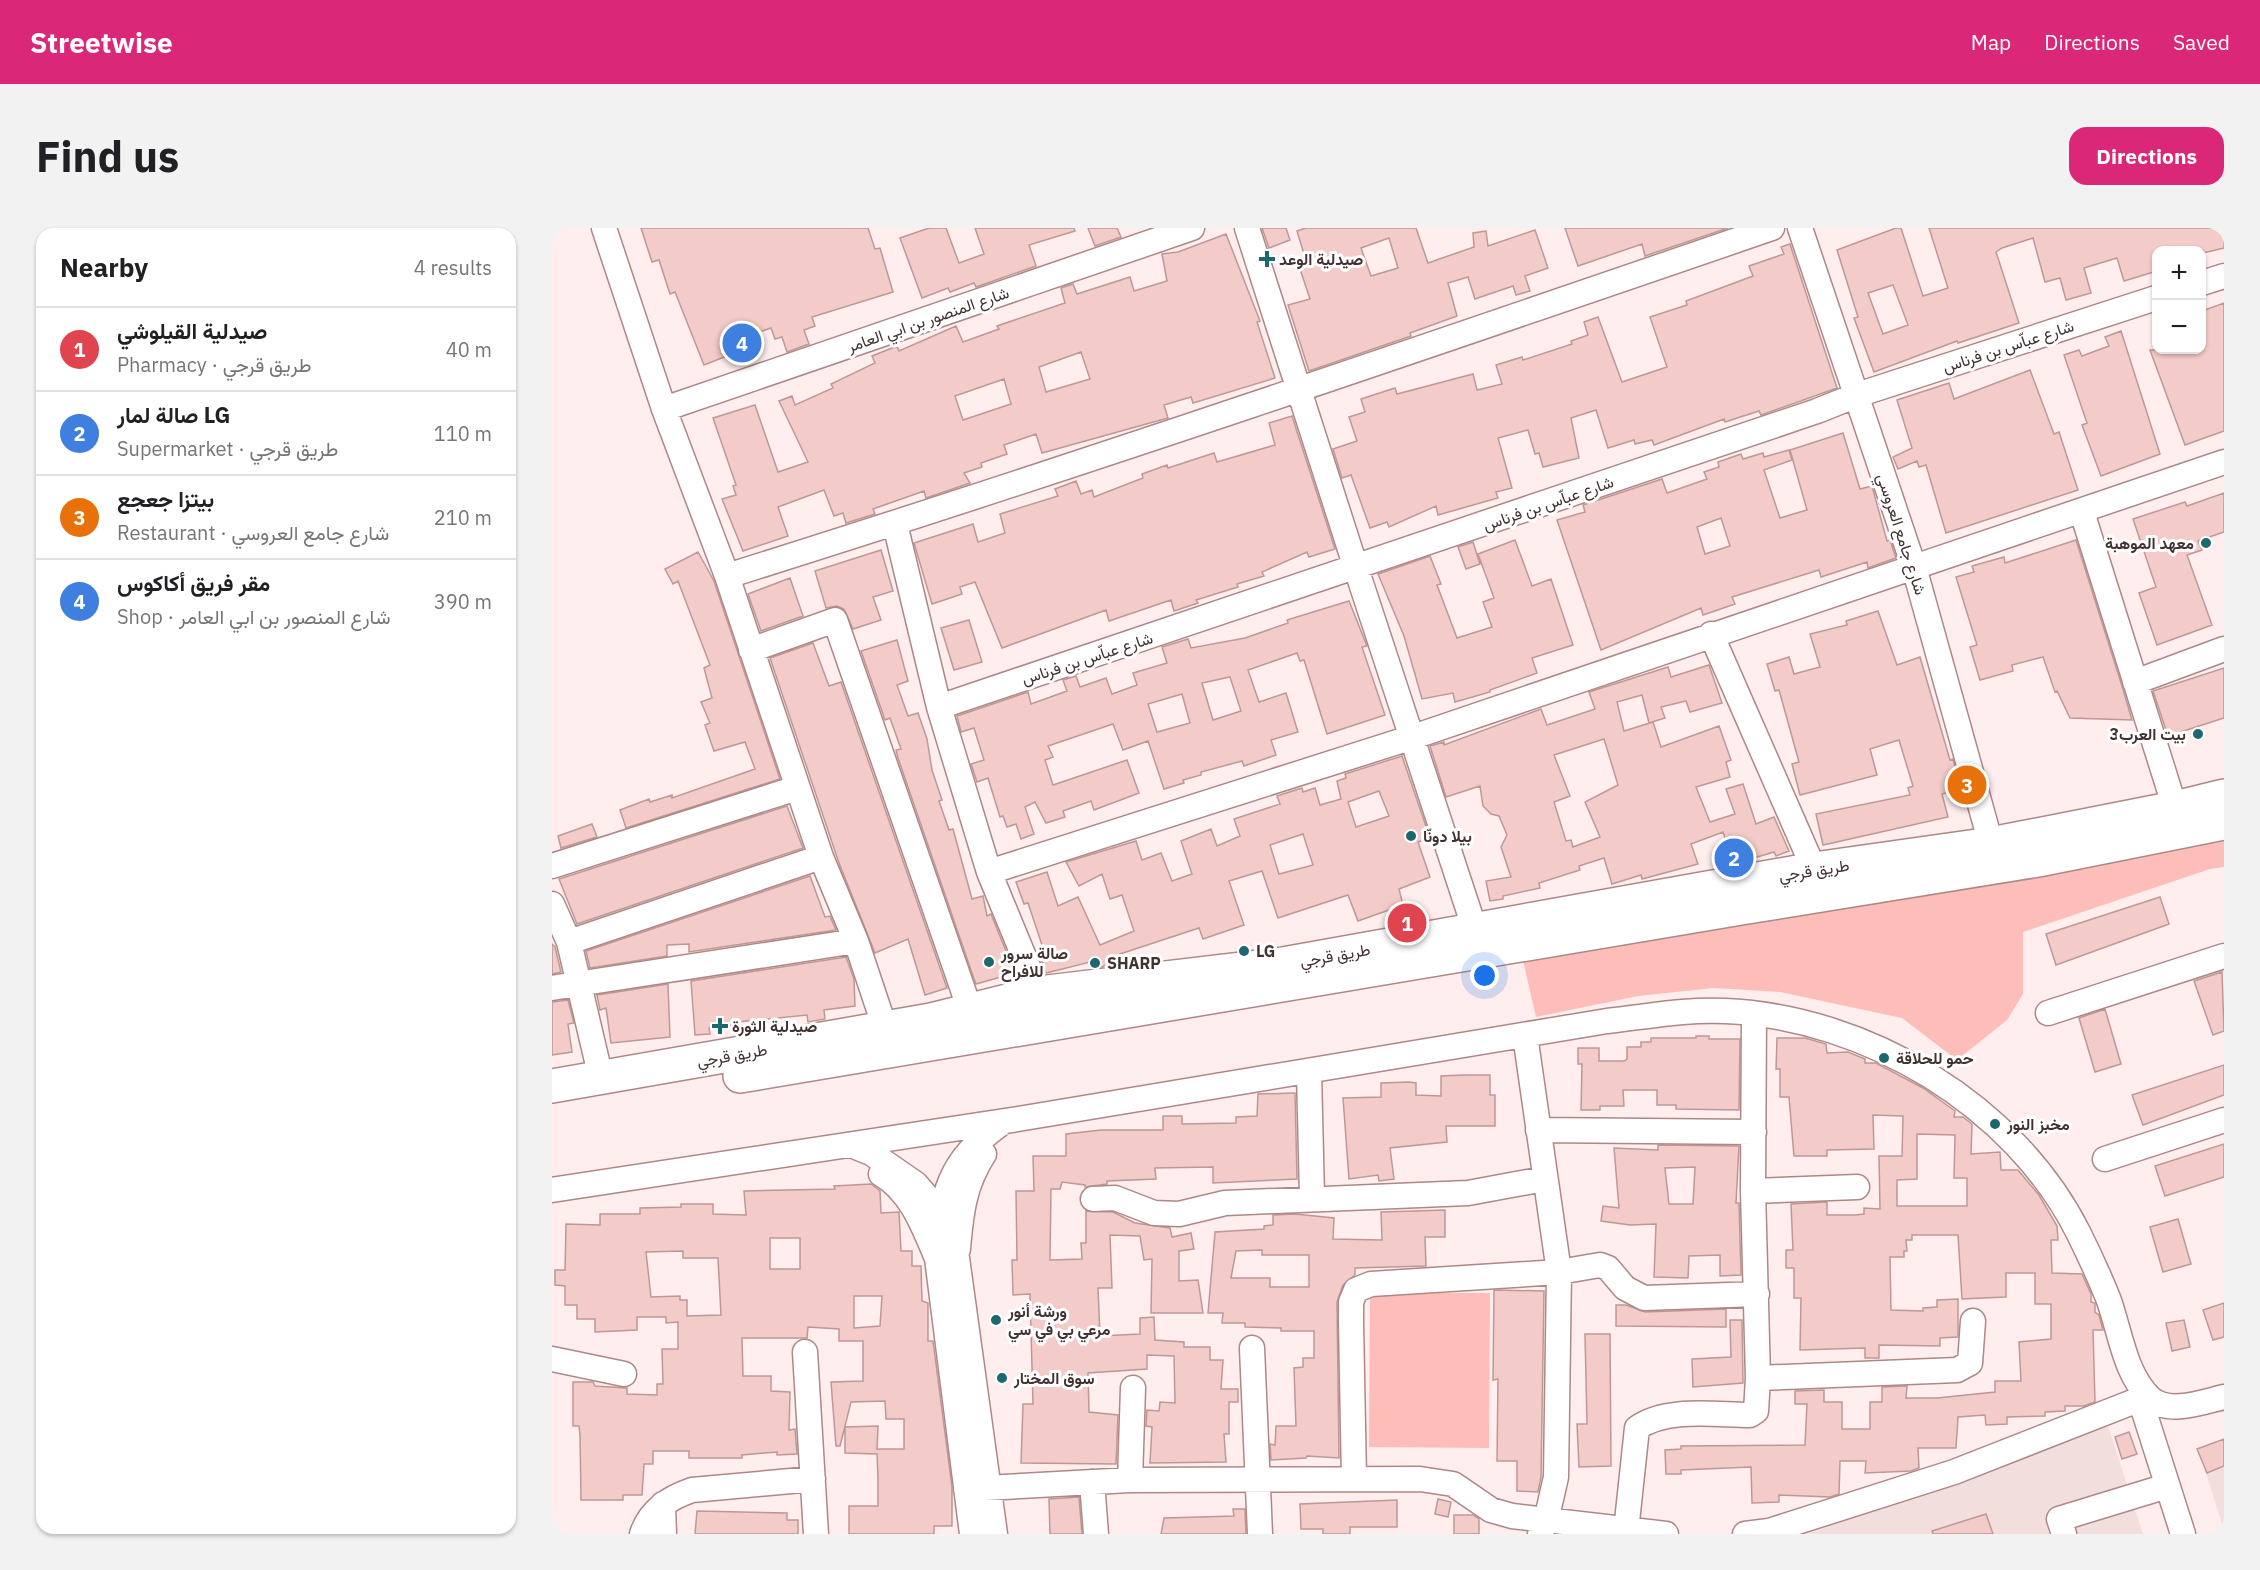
<!DOCTYPE html>
<html lang="en">
<head>
<meta charset="utf-8">
<style>
  :root { --surface:#fff; --page:#f2f2f2; --text:#202124; --muted:#757577; --line:#e0e0e0; --accent:#db2777 }
  body { margin:0; font-family:"IBM Plex Sans",Vazirmatn,sans-serif; background:var(--page); color:var(--text) }
  .controls { position:absolute; right:18px; top:18px; display:grid; overflow:hidden; border-radius:12px; box-shadow:0 2px 4px #0004 }
  .controls button { width:54px; height:54px; display:grid; place-items:center; padding:0; border:0; border-bottom:2px solid var(--line); background:var(--surface); color:var(--text); font:30px sans-serif }
  .you { position:absolute; left:933px; top:748px; width:21px; height:21px; margin:-15px; border:4px solid #fff; border-radius:50%; background:#1a73e8; box-shadow:0 0 0 9px #1a73e833 }
  .badge { display:grid; place-items:center; width:39px; height:39px; border-radius:50%; background:var(--accent); color:#fff; font-size:20px; font-weight:700 }
  .pin { position:absolute; translate:-50% -50%; border:3px solid #fff; box-shadow:0 2px 6px #0006 }
  .list { margin:0; padding:0; list-style:none }
  h2 { display:flex; justify-content:space-between; align-items:center; height:78px; margin:0; padding:0 24px; font-size:26px }
  h2 small { font-size:20px; font-weight:400; color:var(--muted) }
  .list li { display:grid; grid-template-columns:39px 1fr auto; gap:18px; align-items:center; box-sizing:border-box; height:84px; padding:0 24px; border-top:2px solid var(--line) }
  .list b { display:block; font-size:22px; white-space:nowrap }
  .list p { margin:0; font-size:20px; white-space:nowrap; color:var(--muted) }
  .list em { font-size:20px; font-style:normal; color:var(--muted) }
  .map { position:relative; flex:none; width:1672px; height:1306px; overflow:hidden; border-radius:18px }
  header { display:flex; align-items:center; gap:36px; box-sizing:border-box; height:84px; padding:0 30px; background:var(--accent); color:#fff }
  header strong { font-size:28px }
  nav { display:flex; gap:33px; margin-inline-start:auto; font-size:21px }
  .intro { display:flex; align-items:center; justify-content:space-between; box-sizing:border-box; height:144px; padding:0 36px }
  h1 { margin:0; font-size:42px }
  .button { padding:15px 27px; border-radius:18px; background:var(--accent); color:#fff; font-size:21px; font-weight:700 }
  main { display:flex; gap:36px; padding:0 36px }
  aside { flex:1; background:var(--surface); border-radius:18px; box-shadow:0 2px 4px #0004 }
  .map>svg:first-child { display:block }
</style>
</head>
<body>
<header>
<strong>Streetwise</strong>
<nav><a>Map</a><a>Directions</a><a>Saved</a></nav>
</header>
<div class="intro"><h1>Find us</h1><a class="button">Directions</a></div>
<main>
<aside>
<h2>Nearby<small>4 results</small></h2>
<ul class="list">
<li><span class="badge" style="background:#e0444e">1</span><div><b>صيدلية القيلوشي</b><p>Pharmacy · طريق قرجي</p></div><em>40 m</em></li>
<li><span class="badge" style="background:#3f7fe0">2</span><div><b>صالة لمار LG</b><p>Supermarket · طريق قرجي</p></div><em>110 m</em></li>
<li><span class="badge" style="background:#e8710a">3</span><div><b>بيتزا جعجع</b><p>Restaurant · شارع جامع العروسي</p></div><em>210 m</em></li>
<li><span class="badge" style="background:#3f7fe0">4</span><div><b>مقر فريق أكاكوس</b><p>Shop · شارع المنصور بن ابي العامر</p></div><em>390 m</em></li>
</ul>
</aside>
<div class="map">
<svg width="1672" height="1306" viewBox="0 0 1672 1306">
  <rect width="100%" height="100%" fill="#ffeeed"/>
  <!-- built -->
  <path fill="#f2dedc" d="M1556,1198L1591,1306H1256Z
    M1672,1218V1302L1648,1226Z"/>
  <!-- green -->
  <path fill="#fdbeba" d="M1672,604V639L1658,641L1471,704V766L1455,792L1405,832L1350,790L1228,764L1162,760L1086,768L984,789L970,728Z
    M818,1065H938L937,1220L817,1219Z"/>
  <!-- building -->
  <path fill="#f3cbc9" stroke="#be9896" stroke-width="1.5" fill-rule="evenodd" d="M89,0H316L323,21L328,20L341,64L260,89L263,98L252,102L257,116L235,124L230,109L223,111L219,100L199,107L197,103L180,110L185,124L152,137L123,64L118,66L107,32L100,34Z
    M377,0H394L407,35L432,26L423,0H522L523,3L477,17L484,38L424,59L422,55L398,64L396,60L370,70L348,10Z
    M536,0H565L569,9L543,18Z
    M710,0H734L738,12L717,20Z
    M754,0H864L876,35L922,19L921,5L934,3L936,18L983,2L996,40L973,48L978,63L964,67L961,58L923,71L916,49L896,55L905,88L858,105L859,108L757,143L736,77L758,71L747,38L755,36L745,3ZM837,10L846,40L819,48L809,20Z
    M1013,0H1176L1093,28L1090,16L1026,38Z
    M1344,0H1349L1371,68L1396,60L1377,0H1672V20L1651,25V22H1605V43L1572,53L1565,30L1532,40L1539,65L1514,72L1508,50L1493,54L1481,10L1450,20L1444,24L1467,95L1406,115L1405,113L1322,144L1302,90L1306,89L1285,22ZM1341,57L1356,97L1331,106L1316,65Z
    M674,6L708,93L705,94L723,150L641,175L639,169L612,177L616,190L490,225L484,206L452,217L455,226L429,235L430,239L412,245L418,255L374,270L372,263L321,281L323,286L294,295L291,285L282,288L272,262L226,279L236,308L191,323L170,271L184,267L181,258L184,257L161,190L203,177L226,244L256,234L227,173L240,168L243,177L281,160L279,156L323,135L320,128L345,118L347,123L404,98L411,114L447,101L445,98L513,75L509,60L521,56L525,66L578,49L582,63L615,53L610,26L626,24ZM529,124L538,151L494,164L487,139ZM452,151L459,176L411,192L403,168Z
    M1238,16L1285,160L1209,187L1207,183L1173,194L1172,191L1102,217L1100,212L1083,216L1082,212L1056,220L1044,182L1019,190L1027,230L991,239L987,225L983,226L976,202L946,210L960,260L944,264L946,270L886,287L884,278L837,299L835,294L818,300L799,247L790,250L781,221L805,213L797,189L813,184L809,171L843,160L845,166L921,146L925,162L950,156L944,137L970,129L971,132L1020,116L1019,113L1036,107L1032,94L1046,89L1070,154L1115,139L1098,89L1135,77L1134,73L1201,48L1197,38L1232,26L1229,19Z
    M1672,75V203L1633,217L1598,122H1650V83Z
    M1569,103L1608,226L1549,248L1530,197L1535,195L1512,127L1527,122L1530,128L1557,118L1553,109Z
    M1478,142L1502,206L1507,204L1526,262L1394,305L1374,237L1367,239L1365,233L1346,241L1341,229L1360,220L1345,172L1397,155L1402,171Z
    M740,188L783,321L757,329L755,324L710,344L712,348L685,356L686,359L644,372L646,375L622,383L619,372L557,393L554,382L450,420L423,354L408,359L410,366L380,376L362,315L421,296L426,314L453,305L448,286L506,268L503,261L524,253L529,266L540,262L542,269L591,250L590,246L615,237L616,240L662,225L665,234L723,217L717,195Z
    M1291,205L1308,261L1320,258L1335,313L1338,312L1344,330L1316,340L1315,334L1269,349L1267,342L1180,369L1183,376L1151,387L1149,380L1049,422L1005,292L1033,284L1031,277L1110,251L1115,265L1155,251L1152,244L1167,239L1166,234L1189,226L1191,231L1211,225L1212,229L1237,222L1240,232L1212,242L1228,290L1255,282L1238,222ZM1169,290L1178,318L1153,326L1145,299Z
    M1672,265V304L1646,313L1650,322L1635,327L1660,397L1605,417L1587,365L1604,359L1581,291L1633,274L1635,278Z
    M963,312L980,358L999,351L1021,417L980,430L985,445L938,462V464L903,474L901,465L870,471L852,408L826,346L878,328L889,356L885,357L905,410L940,399L931,374L942,370L926,326Z
    M1524,312L1570,458L1580,492L1518,490L1505,463L1503,464L1491,429L1460,437L1461,443L1428,452L1418,419L1425,417L1404,349L1422,344L1420,338L1452,329L1453,335Z
    M921,314L928,336L914,341L906,319Z
    M329,322L341,363L321,369L329,392L301,401L292,381L285,378L274,380L263,343Z
    M146,324L162,353L228,551L74,600L68,582L97,571L98,574L120,567V570L203,541L193,514L162,523L153,497L158,495L149,474L160,470L152,440L158,437L126,353L121,356L113,341Z
    M238,350L251,388L209,403L196,366Z
    M797,373L815,418L810,419L833,487L775,506L752,432L748,433L745,425L696,442L707,474L734,465L746,504L719,512L724,527L692,538L690,533L649,544V547L631,552L632,555L612,561L596,513L571,522L561,496L496,518L501,529L493,532L501,557L575,532L587,565L542,582L539,573L511,583L513,589L494,595L483,574L473,579L482,606L469,611L464,596L455,599L451,588L448,589L436,550L425,554L419,536L432,532L422,500L409,504L405,488L476,464L479,476L515,463L511,452L524,448L528,459L554,450L560,466L585,457L581,445L615,435L610,419L636,411L639,420L693,410L736,395L735,392ZM678,449L689,483L661,492L650,455ZM630,466L638,495L605,504L596,476Z
    M1326,383L1345,437L1368,429L1398,532L1401,531L1409,561L1390,566L1396,589L1271,617L1264,586L1358,567L1356,560L1361,558L1347,512L1318,521L1325,547L1248,567L1240,536L1247,534L1227,462L1223,463L1215,436L1237,429L1242,446L1268,439L1258,406L1295,397L1294,393Z
    M417,392L430,434L402,442L389,400Z
    M345,412L356,453L345,457L356,488L366,485L375,511L380,542L390,572L387,573L397,602L401,601L420,671L431,668L435,688L439,686L463,745L424,756L422,751L346,530L344,522L349,521L338,490L333,492L309,423Z
    M261,415L277,458L289,454L395,760L373,767L356,711L323,725L287,635L218,430Z
    M1157,437L1170,475L1138,484L1134,473L1109,479L1113,490L1097,495L1090,467L1065,474L1072,503L1101,494L1109,519L1167,498L1179,532L1174,534L1178,549L1144,559L1158,594L1183,586L1174,561L1191,556L1204,596L1222,589L1237,623L1224,628L1222,624L1182,636L1171,604L1139,616L1146,636L1090,651L1089,647L1060,656L1052,630L1027,638L1028,642L987,655L988,660L951,668V671L938,673L934,653L959,649L949,619L955,607L947,588L939,586L931,578L928,558L894,569L878,518L892,514V517L989,481L995,497L1043,481L1037,464L1116,439L1119,449ZM1052,511L1066,557L1033,574L1048,609L1021,619L1019,612L1014,613L1002,574L1018,568L1002,527Z
    M1672,440V490L1616,508L1601,463Z
    M850,528L878,610L866,614L878,649L847,661L851,677L806,693L796,667L726,690L710,643L677,653L692,697L651,711L647,700L568,726L570,730L550,739L541,740L538,734L494,745L487,725L492,723L476,675L472,676L464,654L495,644L506,678L526,669L548,717L582,703L570,667L558,671L550,646L527,658L514,634L584,613L590,632L609,625L620,653L640,646L629,613L659,601L665,618L688,608L682,591L728,576L725,568L750,560L751,564L763,560L768,577L789,571L785,553L794,550L793,546ZM827,563L837,588L804,599L796,574ZM751,606L761,637L727,646L718,617Z
    M235,578L251,620L25,696L7,651Z
    M40,596L45,609L9,620L6,608Z
    M258,648L273,689L278,688L284,702L137,724V716L115,717V728L38,740L34,723Z
    M1608,669L1617,696L1504,737L1494,706Z
    M0,716L3,719L9,744L0,746Z
    M294,729L302,751L303,778L272,782L273,791L256,794L255,787L186,794V798L157,800L158,806L143,807L139,753Z
    M1670,744L1672,803L1661,807L1642,753Z
    M116,756L118,809L59,815L54,780L48,782L45,767Z
    M16,772L22,795L16,796L20,824L0,827V774Z
    M1553,781L1569,836L1543,844L1527,790Z
    M1144,808H1157V811H1188L1187,882L1124,881V877H1105V862H1071L1072,878H1048V882H1029L1030,836H1026V820H1047V833H1072L1075,831V819H1089V814H1099V810H1144Z
    M1225,810H1253L1274,816L1275,825L1296,824L1313,831V835H1324L1371,860L1403,883L1402,889H1411L1420,896L1419,926L1448,924L1449,942H1466L1487,967L1505,998L1506,1012H1499L1500,1045L1530,1046L1539,1066V1074L1543,1075V1084L1547,1087L1551,1102H1541L1543,1174L1532,1178H1513V1183L1493,1184V1188L1455,1189V1196L1434,1197L1433,1187L1406,1189L1404,1220H1366L1367,1240L1359,1243L1313,1245L1314,1233H1288L1287,1266L1278,1269L1227,1267V1274L1200,1275L1199,1239L1129,1242V1246H1114L1113,1222L1129,1221V1218L1253,1217L1255,1176H1243V1163L1272,1162V1174H1290V1201H1318V1174H1330V1159L1355,1158L1354,1170H1385L1443,1164V1153H1469L1467,1114L1499,1111V1076H1483V1045H1454V1069L1410,1071L1406,1007H1360V1012H1354L1355,1023H1352V1029H1338L1339,1082L1371,1083V1080L1385,1079V1072L1406,1071V1109L1388,1110V1118L1327,1117V1130H1313V1120L1248,1122L1249,1070H1242V1040H1234V1022H1241L1239,976L1275,974V987H1303L1312,986V980L1328,981L1327,928H1350L1351,888L1321,887L1322,921L1275,922V928H1242L1237,869H1228V841H1224ZM1365,906L1403,907L1402,950H1415V978H1345V952L1365,951Z
    M1672,837V867L1591,897L1580,867Z
    M911,847H938V867H943V898H894L895,914L838,920L842,951L827,953L826,947L797,951L791,870L829,869V855L857,854L864,855V867L889,868V848Z
    M742,865H743L745,951L661,955V939L603,940L604,951L555,953V956L533,959V957L510,954L508,961H499L498,1032L530,1031L529,1015H534V983L561,984L583,995L618,1000L620,1009L639,1005L642,1021L627,1023V1053L646,1052L651,1085H599L600,1031L592,1032L588,1008L558,1007L560,1060H546L548,1108L588,1106V1090L602,1089L603,1112L632,1114V1119H658V1132H671L669,1161H686V1174H677V1206H672L674,1234L598,1235L600,1199L594,1198L595,1182L607,1183L608,1174L623,1175L622,1128L595,1127V1141L536,1145L537,1184L566,1187L564,1236L469,1235L471,1176H481L478,1066L461,1067L460,1032H465L464,963H482L481,928H514V906L549,902H611V888H630V896L684,895V889L705,888L706,866Z
    M1672,916V949L1613,968L1603,938Z
    M1106,917L1187,918L1184,975H1187L1189,1047L1168,1048V1027L1137,1028L1136,1050L1102,1049L1104,996L1078,997L1049,993L1051,978L1067,980L1062,920L1106,922ZM1143,939L1141,976H1117L1113,940Z
    M319,956L328,963L329,985L347,984L349,1023H360V1038H369L370,1073L376,1075V1113H381L400,1259V1298H382V1306H297V1278H326V1250L325,1226L293,1225V1199L326,1198L325,1221H352V1191H334L333,1173L299,1174L288,1218H284L279,1154L311,1153V1113H287V1101L256,1099L255,1110H190L191,1148H219V1163L238,1164L237,1202L243,1201L245,1226L225,1227V1224L190,1227V1230H137V1223H101V1236H92L90,1267H71V1272H29L28,1207L27,1198H21V1154H41L43,1158L75,1160V1166L105,1167V1156H111L110,1121H126V1094L114,1095V1089H85V1102L43,1104V1091H25V1077H13V1058L3,1057V1042H13L14,996L48,997V986H88V980L129,979V976H161V986L194,987L192,963L283,961L282,958ZM218,1010H248V1041H218ZM131,1023V1030H166L169,1087L135,1088V1072H128V1068L99,1069L94,1024ZM302,1068H330L328,1098L302,1100Z
    M893,982V1009H873L874,1038L803,1040V1047L791,1057L785,1074L787,1230L755,1228L754,1230L719,1232L718,1216L723,1217L724,1198H744L742,1140L751,1139V1130H762V1103H729V1100L693,1099V1095H670L671,1085H656L663,1004L712,1001V998L721,997V987L743,986L782,990L781,1011L830,1012L829,984ZM710,1022V1027H757V1059H718V1050H679L684,1023Z
    M1626,991L1639,1036L1611,1044L1598,999Z
    M942,1062L992,1063L989,1249L986,1264L965,1263V1233H945L946,1151L941,1152Z
    M1672,1075V1109L1661,1112L1651,1082Z
    M1064,1077H1074L1093,1084L1174,1081V1099L1064,1098Z
    M1178,1092H1190L1191,1155L1141,1159L1140,1131L1179,1129Z
    M1632,1092L1638,1119L1620,1123L1614,1095Z
    M1033,1106H1058L1059,1238L1027,1239L1025,1196H1035Z
    M1577,1204L1585,1226L1570,1231L1563,1209Z
    M1672,1211V1238L1655,1245L1645,1221Z
    M527,1269L530,1306H498L497,1271Z
    M886,1271L899,1274L896,1289L883,1286Z
    M845,1272V1299H798V1306H771V1301H749L748,1276Z
    M681,1281H693L694,1306H609L612,1290L682,1288Z
    M145,1283L235,1285V1292H246V1306H143Z
    M1434,1286L1441,1306H1381L1380,1303Z
    M902,1287H921L927,1291V1306H902Z"/>
  <g fill="none" stroke-linecap="round" stroke-linejoin="round">
    <!-- minor casing -->
    <g stroke="#ad8886" stroke-width="27">
      <path id="minor" d="M52,0L112,181L175,348L269,629L304,713L333,800
        M695,0L804,340L928,717
        M1248,0L1362,339L1439,616
        M1650,55L1672,48
        M112,181L640,0
        M1530,284L1623,580
        M343,296L387,479L437,644L487,765
        M175,348C526,238 873,119 1220,0
        M1159,406L1262,641
        M199,422L283,392L418,782
        M1583,454L1672,421
        M387,479L1265,183L1305,167L1604,70
        M0,638L245,560
        M437,644L861,509L1672,234
        M0,676L17,714L49,850
        M17,714L269,629
        M0,760L304,713
        M1496,785L1672,728
        M973,807L1007,1044L1004,1249L994,1293L988,1306
        M757,844L760,969
        M986,902L1202,904
        M299,917L319,925L364,956L389,985L405,1030L443,1306
        M1553,931L1672,892
        M329,946C359,964 371,997 384,1028
        M0,962L466,891L1055,793C1094,789 1133,781 1173,783C1314,789 1462,877 1526,1004C1537,1026 1547,1048 1556,1070C1568,1102 1572,1145 1598,1170C1616,1187 1651,1174 1672,1169
        M1201,963L1305,959
        M541,971L563,970L602,985L627,986L673,975L916,965L992,951
        M406,1021C409,985 412,957 432,926
        M700,1120L708,1306
        M253,1124L264,1306
        M0,1131L72,1146
        M1206,1150L1405,1142L1418,1135L1421,1093
        M1588,1171L1631,1306
        M802,1251L799,1094V1074L804,1062L819,1056L1007,1044L1048,1037L1056,1040L1073,1060L1092,1070L1205,1066
        M578,1252L581,1160
        M540,1254L544,1306
        M414,1261L578,1252L868,1251L901,1256L939,1282L960,1288L1114,1306
        M111,1276L112,1306
        M1074,1303L1085,1200C1115,1179 1163,1187 1198,1187L1204,1183L1206,1150L1201,963L1202,786
        M90,1306C98,1282 117,1270 140,1262L261,1251
        M420,1306L385,1030C390,965 395,934 451,894
        M1193,1306L1217,1303L1402,1244L1596,1168
        M1512,1306L1507,1291L1615,1258"/>
    </g>
    <!-- highway casing -->
    <g stroke="#ad8886" stroke-width="36">
      <path id="highway" d="M188,848L1189,680L1486,632L1672,595
        M0,858L379,792L487,765L731,736L1262,641L1439,616L1623,580L1672,568"/>
    </g>
    <!-- minor -->
    <use href="#minor" stroke="#fff" stroke-width="24"/>
    <!-- highway -->
    <use href="#highway" stroke="#fff" stroke-width="33"/>
  </g>
  <!-- markers -->
  <g fill="#1b686e" stroke="#fff" stroke-width="2">
    <path d="M712 22h6v6h6v6h-6v6h-6v-6h-6v-6h6z"/>
    <circle cx="1654" cy="315" r="6"/>
    <circle cx="1646" cy="506" r="6"/>
    <circle cx="859" cy="608" r="6"/>
    <circle cx="692" cy="723" r="6"/>
    <circle cx="437" cy="734" r="6"/>
    <circle cx="543" cy="735" r="6"/>
    <path d="M165 789h6v6h6v6h-6v6h-6v-6h-6v-6h6z"/>
    <circle cx="1332" cy="830" r="6"/>
    <circle cx="1443" cy="896" r="6"/>
    <circle cx="444" cy="1092" r="6"/>
    <circle cx="450" cy="1150" r="6"/>
  </g>
  <g text-anchor="middle" stroke-width="6" stroke-linejoin="round" paint-order="stroke">
    <!-- poi labels -->
    <g font-size="16" font-weight="bold" fill="#413130" stroke="#fff" text-anchor="start">
      <text x="727" y="37">صيدلية الوعد</text>
      <text x="1642" y="321" text-anchor="end">معهد الموهبة</text>
      <text x="1634" y="512" text-anchor="end">بيت العرب3</text>
      <text x="871" y="614">بيلا دونّا</text>
      <text x="704" y="729">LG</text>
      <text x="449" y="731">صالة سرور<tspan x="449" dy="18">للافراح</tspan></text>
      <text x="555" y="741">SHARP</text>
      <text x="180" y="804">صيدلية الثورة</text>
      <text x="1344" y="836">حمو للحلاقة</text>
      <text x="1455" y="902">مخبز النور</text>
      <text x="456" y="1089">ورشة أنور<tspan x="456" dy="18">مرعي بي في سي</tspan></text>
      <text x="462" y="1156">سوق المختار</text>
    </g>
    <!-- street labels -->
    <g font-size="16" fill="#413130" stroke="#fff">
      <text transform="translate(376 91) rotate(-19)" y="6">شارع المنصور بن ابي العامر</text>
      <text transform="translate(1456 118) rotate(-18)" y="6">شارع عباّس بن فرناس</text>
      <text transform="translate(996 275) rotate(-19)" y="6">شارع عباّس بن فرناس</text>
      <text transform="translate(1350 306) rotate(72)" y="6">شارع جامع العروسي</text>
      <text transform="translate(535 430) rotate(-18)" y="6">شارع عباّس بن فرناس</text>
      <text transform="translate(1262 642) rotate(-9)" y="6">طريق قرجي</text>
      <text transform="translate(783 727) rotate(-10)" y="6">طريق قرجي</text>
      <text transform="translate(180 827) rotate(-10)" y="6">طريق قرجي</text>
    </g>
  </g>
</svg>
<div class="controls">
<button>+</button>
<button>−</button>
</div>
<div class="you"></div>
<div class="pin badge" style="left:855px;top:695px;background:#e0444e">1</div>
<div class="pin badge" style="left:1182px;top:630px;background:#3f7fe0">2</div>
<div class="pin badge" style="left:1415px;top:557px;background:#e8710a">3</div>
<div class="pin badge" style="left:190px;top:115px;background:#3f7fe0">4</div>
</div>
</main>
</body>
</html>
